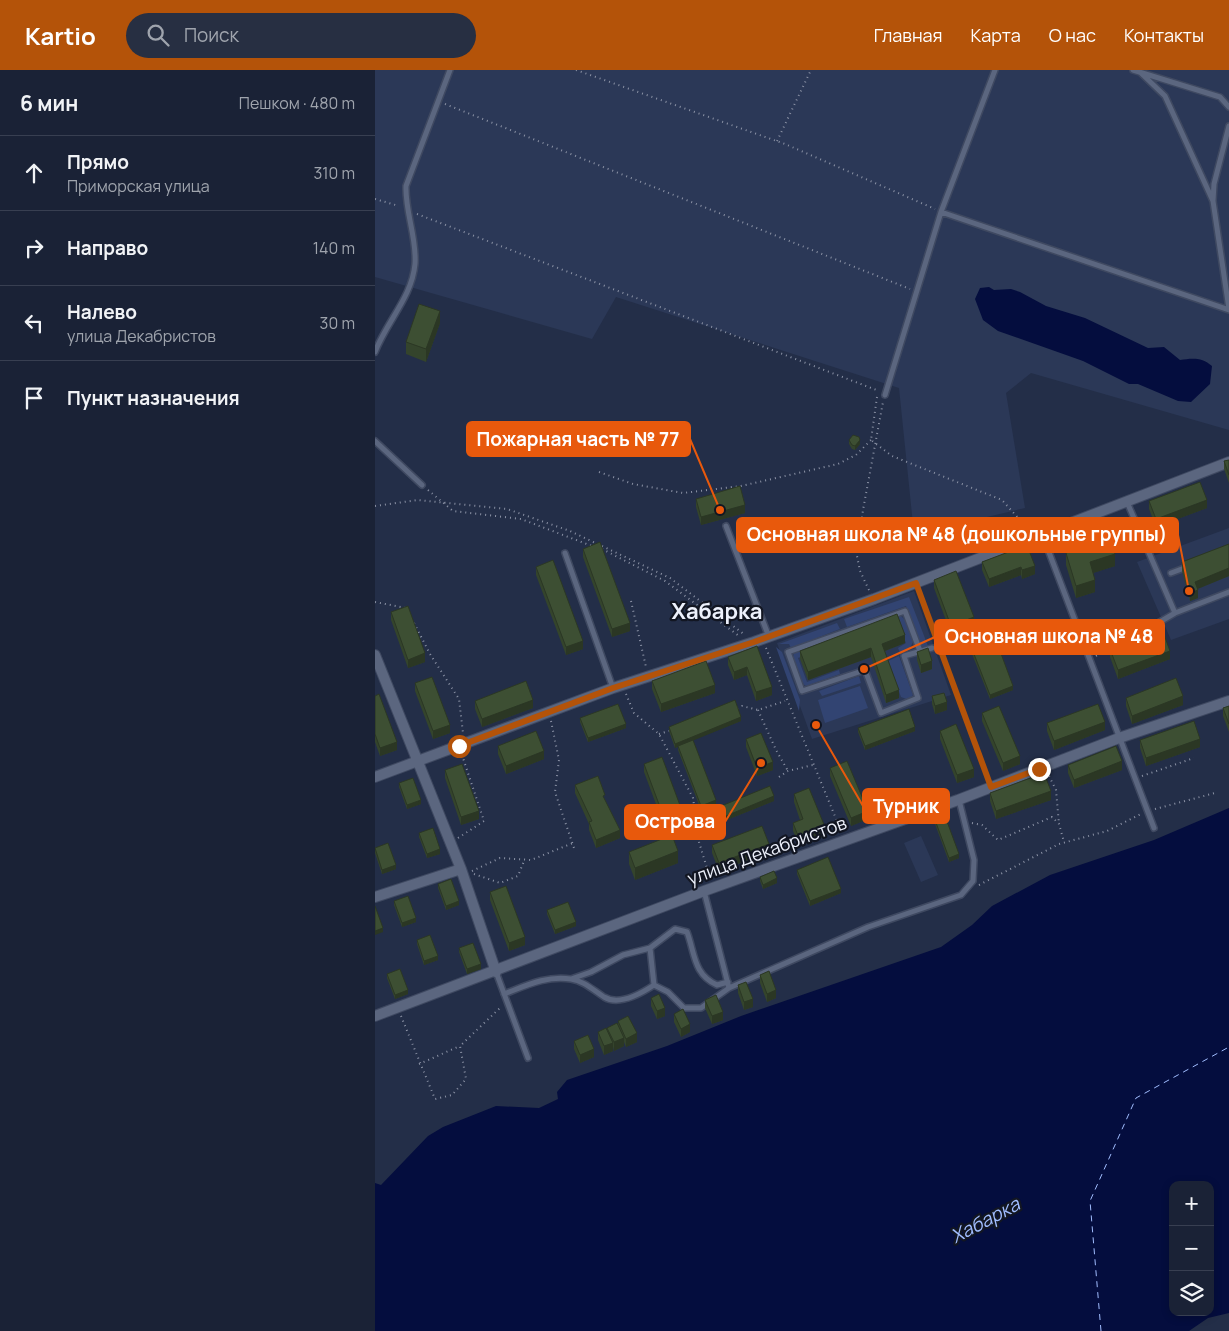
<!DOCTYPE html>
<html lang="ru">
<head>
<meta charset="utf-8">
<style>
  :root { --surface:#1a2236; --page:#272f42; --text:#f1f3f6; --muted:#9fa4ad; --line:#383f51; --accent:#b45309 }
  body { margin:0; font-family:Manrope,sans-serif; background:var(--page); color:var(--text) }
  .controls { position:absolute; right:15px; bottom:15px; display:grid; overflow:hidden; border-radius:10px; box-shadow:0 2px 8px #0003 }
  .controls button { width:45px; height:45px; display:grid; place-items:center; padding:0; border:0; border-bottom:1px solid var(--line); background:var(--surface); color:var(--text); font:25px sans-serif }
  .stop { position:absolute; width:15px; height:15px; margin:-11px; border:4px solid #b45309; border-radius:50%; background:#fff }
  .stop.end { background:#b45309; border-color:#fff; box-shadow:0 1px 5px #0008 }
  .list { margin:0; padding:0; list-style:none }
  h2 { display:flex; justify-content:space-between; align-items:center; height:65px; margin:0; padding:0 20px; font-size:21px }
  h2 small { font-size:16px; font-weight:400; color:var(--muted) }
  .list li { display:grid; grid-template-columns:32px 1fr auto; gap:15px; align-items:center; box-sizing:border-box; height:75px; padding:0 20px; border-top:1px solid var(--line) }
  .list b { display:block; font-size:19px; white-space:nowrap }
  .list p { margin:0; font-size:16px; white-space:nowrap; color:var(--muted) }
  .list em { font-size:16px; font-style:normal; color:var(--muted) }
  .icon { flex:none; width:28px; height:28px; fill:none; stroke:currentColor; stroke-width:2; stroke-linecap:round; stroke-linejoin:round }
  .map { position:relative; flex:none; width:854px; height:1261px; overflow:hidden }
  header { display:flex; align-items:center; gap:30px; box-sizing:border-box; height:70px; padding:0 25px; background:var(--accent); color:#fff }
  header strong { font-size:24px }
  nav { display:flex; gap:28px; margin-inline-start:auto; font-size:18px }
  .search { width:350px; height:45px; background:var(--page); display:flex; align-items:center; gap:12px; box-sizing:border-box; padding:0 18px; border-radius:28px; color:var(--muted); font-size:19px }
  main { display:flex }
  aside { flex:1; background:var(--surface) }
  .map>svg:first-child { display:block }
</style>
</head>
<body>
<header>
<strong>Kartio</strong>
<div class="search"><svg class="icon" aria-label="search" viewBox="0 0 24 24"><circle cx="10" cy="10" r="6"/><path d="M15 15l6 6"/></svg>Поиск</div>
<nav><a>Главная</a><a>Карта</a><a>О нас</a><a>Контакты</a></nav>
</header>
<main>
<aside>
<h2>6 мин<small>Пешком · 480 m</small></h2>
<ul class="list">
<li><svg class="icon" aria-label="ahead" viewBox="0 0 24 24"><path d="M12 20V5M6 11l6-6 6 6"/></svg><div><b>Прямо</b><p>Приморская улица</p></div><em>310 m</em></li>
<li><svg class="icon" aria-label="right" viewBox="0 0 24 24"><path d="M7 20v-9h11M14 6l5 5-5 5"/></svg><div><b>Направо</b></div><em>140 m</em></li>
<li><svg class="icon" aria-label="left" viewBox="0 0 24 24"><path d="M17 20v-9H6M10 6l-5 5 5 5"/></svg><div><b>Налево</b><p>улица Декабристов</p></div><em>30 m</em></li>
<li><svg class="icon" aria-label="arrive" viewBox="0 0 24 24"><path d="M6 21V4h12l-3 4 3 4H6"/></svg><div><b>Пункт назначения</b></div></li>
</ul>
</aside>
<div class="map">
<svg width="854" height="1261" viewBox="0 0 854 1261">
  <rect width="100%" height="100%" fill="#232e48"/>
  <!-- built -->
  <path fill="#2b3857" d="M0,0H854V360L656,303L631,323L650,438L539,464L524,318L241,227L217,269L0,207Z
    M854,458V549L796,570L762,492Z
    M539,521L576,625L437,669L402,573Z
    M546,766L563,805L546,812L529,773Z"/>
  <!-- green -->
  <path fill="#324472" d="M534,527L553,576L547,578L531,536L472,557L469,549Z
    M520,546H526L530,550L538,572L534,580L525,583L523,578L531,573Z
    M462,553L465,559L416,578L414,574H404Z
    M467,571L423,588L432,612L464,600L465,604L431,616C424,612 416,592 419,583L448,572Z
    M401,577L407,582L425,630L424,641Z
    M524,586L538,625L534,630L526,627L513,591Z
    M484,606L486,613L447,626L444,621Z
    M485,616L493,638L450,653L443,630Z"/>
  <!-- water -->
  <path fill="#040d3e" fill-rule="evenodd" d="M614,217L619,220L636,219L645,222L671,236L710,248L773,278L789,277L805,290C817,288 827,287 837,296L835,314L816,332L803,331L763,314H754L708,291L623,261L608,250L600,229L605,218Z
    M854,738V1243L833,1248L814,1261H0V1113L6,1115L53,1066L68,1057L121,1036L164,1038L183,1029L182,1022L192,1010L292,976L366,946L566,877L597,855L617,836L675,805L779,770ZM798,1115H835V1242H798Z"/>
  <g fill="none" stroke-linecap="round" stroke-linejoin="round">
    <!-- ferry -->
    <path stroke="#a1bdff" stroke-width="1" stroke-dasharray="6 5" stroke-linecap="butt" d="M726,1261L715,1131L761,1028L854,977"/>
    <!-- lane casing -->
    <g stroke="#3f4961" stroke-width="8">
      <path id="lane" d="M758,0L845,27L854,37
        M766,3L790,26L838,131
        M854,56L839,114L838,131L854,239
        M566,142L854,240
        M0,282C12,251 37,227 40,194C42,168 30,142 31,116L75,0
        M510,325L566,142L620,0
        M0,371L47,415
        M752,432L800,543
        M351,456L394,567
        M667,464L779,758
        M190,483L238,618
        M796,503L812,497
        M783,553L800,543L854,522
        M545,581L530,541L413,582L427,621L490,600L506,643L543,628L529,586L557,578
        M329,821L354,918L493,857L586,825L598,811L599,790L584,730
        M121,902L153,988
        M196,909L216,902L248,885L275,878
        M353,912L342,915C318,904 320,883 312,862L300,859L275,878L279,915L293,922L309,938H326L354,918
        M129,924C150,916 172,905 196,909C209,911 218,920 229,927C244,936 267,923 279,915"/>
    </g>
    <!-- street casing -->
    <g stroke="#3f4961" stroke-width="12">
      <path id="street" d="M0,585L86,799L121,902
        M0,707L238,618L379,572L499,529L854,392
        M0,827L86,799
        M0,946L329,821L583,730L744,668L854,631"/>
    </g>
    <!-- path -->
    <path stroke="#8c93a6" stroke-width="2" stroke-dasharray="1 4" stroke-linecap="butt" d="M201,0L410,74L560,139
      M70,34L535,219
      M402,71L436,0
      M0,129L24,136
      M42,144L504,321
      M502,327L496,370L517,386L627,430L653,459
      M224,402L258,414L308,423L366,416L463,394L481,385L496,370
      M53,420L78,441L146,449L217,476
      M0,436L43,430L132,439L195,461L295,508L370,565
      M227,479L290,511L364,566
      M494,520L485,501L482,486L488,440L508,332
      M544,522L562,572
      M256,531L271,597
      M0,532L31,538
      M39,553L55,584L84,629L88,663
      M391,578L466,761
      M564,579L612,708
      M721,586L752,567L776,564
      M251,624L259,643L284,664L318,728L324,772L335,808
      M362,638L367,636L383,640L410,631
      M383,640L401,680L413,701
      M176,651L184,690L180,722L200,781
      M284,664L294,661
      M674,706L681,720L684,754
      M767,706L819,688
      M404,707L413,701L438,695
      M780,739L840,723
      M597,753L607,755L623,770L677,747L684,754L689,772
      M83,768L109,751L87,685
      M97,801L125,788L156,790L198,773
      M99,804L125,813L143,806L149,791
      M604,815L684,774L732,761L766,744
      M26,946L60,1029L77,1025L91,1009L85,976L126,937
      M44,994L85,976"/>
    <!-- lane -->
    <use href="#lane" stroke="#5b667f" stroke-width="5"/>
    <!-- street -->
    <use href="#street" stroke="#5b667f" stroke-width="10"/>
  </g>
  <!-- wall -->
  <path fill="#34442c" d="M65,253L51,292L31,284V272Z
    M474,370L485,374L480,380L477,379L474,374Z
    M854,390V413L849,399V391Z
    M321,429L370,443L326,455L321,437Z
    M774,431L832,438L781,457L774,439Z
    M854,474V506L822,519L823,528L815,531L807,501V492Z
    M652,475L660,504L647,509L646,505L614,517L607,500V492Z
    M208,479L255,561L237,567L208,487Z
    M691,483L740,496L718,503L720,522L701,528L691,495Z
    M161,497L208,579L191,585L161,505Z
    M559,510L599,556L576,564L559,518Z
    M16,542L50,592L33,598L16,550Z
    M530,573L510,581L524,628L511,633L496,587L433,610L425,589V581Z
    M382,576L397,625L381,631L372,605L359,610L353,595V587Z
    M597,579L638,620L615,629L597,584Z
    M735,579L795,589L743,609L735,587Z
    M542,582L557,599L546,603L542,590Z
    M277,611L340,623L286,642L277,619Z
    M40,613L75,663L58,669L40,621Z
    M0,626L22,680L5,686L0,672Z
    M557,626L572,640L560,644L557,634Z
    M751,628L808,635L757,654L751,636Z
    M100,631L158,638L107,657L100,639Z
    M854,636V662L848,646V638Z
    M607,643L645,694L628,701L607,651Z
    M205,648L251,658L213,672L205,652Z
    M366,651L318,670L341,734L326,740L303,680V677L300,678L294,661V657Z
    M672,653L730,660L679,680L672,661Z
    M483,658L540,661L490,680L483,662Z
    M565,661L599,707L582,713L565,669Z
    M371,669L398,700L382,706L371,677Z
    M765,670L825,677L771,696L765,678Z
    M123,676L169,689L131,704L123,684Z
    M269,694L306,746L288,753L269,702Z
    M693,695L747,700L699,718L693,703Z
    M455,698L493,749L476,756L455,706Z
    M70,700L104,749L86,755L70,708Z
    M24,713L46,734L32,739L24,717Z
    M200,715L230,731L245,768L221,778L214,760V754L200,723Z
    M615,723L676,730L621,749L615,731Z
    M419,724L450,766L424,776L418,761V753L425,750L419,732Z
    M399,731L334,757L329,747V743Z
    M560,750L584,788L574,792L560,754Z
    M44,763L65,784L52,788L44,767Z
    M337,775L394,782L344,801L337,783Z
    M0,778L21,799L7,804L0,783Z
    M254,782L303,793L260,810L254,794Z
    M422,800L466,823L435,836L422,804Z
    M385,807L402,813L388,819L385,811Z
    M63,814L84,835L71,840L63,818Z
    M115,822L150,875L134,881L115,830Z
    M19,831L41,852L27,857L19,835Z
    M172,840L201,856L180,864L172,844Z
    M42,870L63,890L49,895L42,874Z
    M84,878L106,899L92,904L84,882Z
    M12,904L33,924L20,929L12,908Z
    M385,905L401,928L392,932L385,913Z
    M363,915L378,937L369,940L363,923Z
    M276,928L290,946L282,949L276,936Z
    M330,930L348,950L337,954L330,938Z
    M299,944L315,962L306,967L299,952Z
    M243,951L262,972L251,977L249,972V976L239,981L238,977V981L229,985L223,970V962L232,961V958L243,955Z
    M199,971L219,987L205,993L199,979Z"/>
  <!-- shaded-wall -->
  <path fill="#2b3724" d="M65,241V253L51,292V279Z
    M485,370V374L480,380V376Z
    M832,430V438L781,457V449Z
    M370,435V443L326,455V447Z
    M740,484V496L715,504V492Z
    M660,496V504L647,509V500Z
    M646,497V505L614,517V509Z
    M854,498V506L820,520V512Z
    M720,510V522L701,528V516Z
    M823,520V528L815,531V523Z
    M599,547V556L576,564V556Z
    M255,553V561L237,567V559Z
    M530,565V573L507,582V574Z
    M208,571V579L191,585V577Z
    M496,578V587L433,610V602Z
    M795,581V589L743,609V600Z
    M50,583V592L33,598V590Z
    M557,591V599L546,603V595Z
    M372,597V605L359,610V602Z
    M340,615V623L286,642V634Z
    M638,616V620L615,629V625Z
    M397,617V625L381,631V622Z
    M524,620V628L511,633V625Z
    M808,626V635L757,654V646Z
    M158,630V638L107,657V649Z
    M572,632V640L560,644V636Z
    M366,647V651L300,678V674Z
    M730,652V660L679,680V671Z
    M251,654V658L213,672V668Z
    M75,655V663L58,669V661Z
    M540,657V661L490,680V676Z
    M825,669V677L771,696V688Z
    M22,672V680L5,686V678Z
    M169,681V689L131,704V696Z
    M645,686V694L628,701V693Z
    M747,691V700L699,718V710Z
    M398,692V700L382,706V698Z
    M599,699V707L582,713V705Z
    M676,721V730L621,749V741Z
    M399,726V731L334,757V753Z
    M46,730V734L32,739V735Z
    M341,730V734L326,740V736Z
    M306,738V746L288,753V745Z
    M104,741V749L86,755V747Z
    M493,741V749L476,756V748Z
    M450,757V766L424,776V768Z
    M245,760V768L221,778V770Z
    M394,774V782L344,801V793Z
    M65,779V784L52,788V784Z
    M303,781V793L260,810V798Z
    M584,784V788L574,792V788Z
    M21,795V799L7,804V800Z
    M402,808V813L388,819V815Z
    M466,819V823L435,836V831Z
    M84,831V835L71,840V836Z
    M41,848V852L27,857V853Z
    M201,852V856L180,864V860Z
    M8,858V862L0,865V861Z
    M150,867V875L134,881V873Z
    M63,886V890L49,895V891Z
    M106,894V899L92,904V899Z
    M33,920V924L20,929V925Z
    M401,920V928L392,932V924Z
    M378,929V937L369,940V932Z
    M290,938V946L282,949V941Z
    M348,942V950L337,954V946Z
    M315,954V962L306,967V959Z
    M262,963V972L251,977V969Z
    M249,968V976L239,981V972Z
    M238,973V981L229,985V976Z
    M219,979V987L205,993V985Z"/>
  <!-- building -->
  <path fill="#3d4f33" stroke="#2b3724" d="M44,234L65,241L51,279L31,272Z
    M478,365L484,367L485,370L480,376L477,375L474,370Z
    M854,390V405L849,391Z
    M825,412L832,430L781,449L774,431Z
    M365,416L370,435L326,447L321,429Z
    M735,470L740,484L715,492L720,510L701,516L691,483Z
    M225,472L255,553L237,559L208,479Z
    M854,474V498L820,512L823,520L815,523L807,492Z
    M652,475L660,496L647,500L646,497L614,509L607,492Z
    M178,490L208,571L191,577L161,497Z
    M581,501L599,547L576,556L559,510Z
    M33,536L50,583L33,590L16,542Z
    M522,544L530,565L507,574L524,620L511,625L496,578L433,602L425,581Z
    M787,559L795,581L743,600L735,579Z
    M621,570L638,616L615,625L597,579Z
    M382,576L397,617L381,622L372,597L359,602L353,587Z
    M553,578L557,591L546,595L542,582Z
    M331,591L340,615L286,634L277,611Z
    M57,607L75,655L58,661L40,613Z
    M801,608L808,626L757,646L751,628Z
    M151,611L158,630L107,649L100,631Z
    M569,623L572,632L560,636L557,626Z
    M4,624L22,672L5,678L0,664V626Z
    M360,630L366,647L300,674L294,657Z
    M243,634L251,654L213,668L205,648Z
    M723,634L730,652L679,671L672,653Z
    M624,636L645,686L628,693L607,643Z
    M854,636V654L848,638Z
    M534,639L540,657L490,676L483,658Z
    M819,651L825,669L771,688L765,670Z
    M581,654L599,699L582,705L565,661Z
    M161,661L169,681L131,696L123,676Z
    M386,663L398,692L382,698L371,669Z
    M318,670L341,730L326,736L303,676Z
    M741,676L747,691L699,710L693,695Z
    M287,687L306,738L288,745L269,694Z
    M472,691L493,741L476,748L455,698Z
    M87,694L104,741L86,747L70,700Z
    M669,703L676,721L621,741L615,723Z
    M223,706L230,725L228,726L245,760L221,770L214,752L217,751L200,715Z
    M38,708L46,730L32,735L24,713Z
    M395,716L399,726L334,753L329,743Z
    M434,718L450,757L424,768L418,753L428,749L419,724Z
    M570,746L584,784L574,788L560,750Z
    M387,756L394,774L344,793L337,775Z
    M58,758L65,779L52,784L44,763Z
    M297,765L303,781L260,798L254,782Z
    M13,773L21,795L7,800L0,778Z
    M453,787L466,819L435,831L422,800Z
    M399,801L402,808L388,815L385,807Z
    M76,809L84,831L71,836L63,814Z
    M131,816L150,867L134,873L115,822Z
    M33,826L41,848L27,853L19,831Z
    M193,832L201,852L180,860L172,840Z
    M0,836L8,858L0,861Z
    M55,865L63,886L49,891L42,870Z
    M98,873L106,894L92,899L84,878Z
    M25,899L33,920L20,925L12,904Z
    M394,901L401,920L392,924L385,905Z
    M371,912L378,929L369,932L363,915Z
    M284,924L290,938L282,941L276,928Z
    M341,925L348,942L337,946L330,930Z
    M308,939L315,954L306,959L299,944Z
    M253,946L262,963L251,969L243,951Z
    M242,953L249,968L239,972L232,958Z
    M231,958L238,973L229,976L223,962Z
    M213,965L219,979L205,985L199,971Z"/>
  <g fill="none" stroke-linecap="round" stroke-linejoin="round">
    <!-- route -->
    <path stroke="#b45309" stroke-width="6" d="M84,676L238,618L379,572L541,513L616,717L664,699"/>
  </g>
  <g text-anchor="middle" stroke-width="4.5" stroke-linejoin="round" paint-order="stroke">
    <!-- street labels -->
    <g font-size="18" fill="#edf1fc" stroke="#121622">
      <text transform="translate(392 781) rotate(-20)" y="6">улица Декабристов</text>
    </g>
    <!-- water labels -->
    <g font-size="19" font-style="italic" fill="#a1bdff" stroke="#121622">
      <text transform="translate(610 1150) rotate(-28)" y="7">Хабарка</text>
    </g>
    <!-- district labels -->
    <g font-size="22" font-weight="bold" fill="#edf1fc" stroke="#121622">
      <text x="342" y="549">Хабарка</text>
    </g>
  </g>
  <!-- callouts -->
  <path fill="none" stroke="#e8590c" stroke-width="2" d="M345 440L315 369M814 521L803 465M489 599L560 567M441 655L488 736M386 693L350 752"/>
  <g fill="#e8590c" stroke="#121622" stroke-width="2">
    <circle cx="345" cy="440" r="5"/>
    <circle cx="814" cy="521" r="5"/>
    <circle cx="489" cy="599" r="5"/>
    <circle cx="441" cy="655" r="5"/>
    <circle cx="386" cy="693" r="5"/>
  </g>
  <g fill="#e8590c" stroke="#e8590c" stroke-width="2">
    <rect x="92" y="352" width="223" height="34" rx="5"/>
    <rect x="362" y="448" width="441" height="34" rx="5"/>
    <rect x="560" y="550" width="229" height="34" rx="5"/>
    <rect x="488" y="719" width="86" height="34" rx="5"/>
    <rect x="250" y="735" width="100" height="34" rx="5"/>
  </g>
  <g font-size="19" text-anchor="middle" font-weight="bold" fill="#fff">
    <text x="203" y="376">Пожарная часть № 77</text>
    <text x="582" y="471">Основная школа № 48 (дошкольные группы)</text>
    <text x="674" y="573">Основная школа № 48</text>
    <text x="531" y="743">Турник</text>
    <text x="300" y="758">Острова</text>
  </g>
</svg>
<div class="controls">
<button>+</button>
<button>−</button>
<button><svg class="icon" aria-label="layers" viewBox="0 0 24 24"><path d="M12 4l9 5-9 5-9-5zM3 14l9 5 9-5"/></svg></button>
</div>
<div class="stop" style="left:84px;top:676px"></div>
<div class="stop end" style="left:664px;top:699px"></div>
</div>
</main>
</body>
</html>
